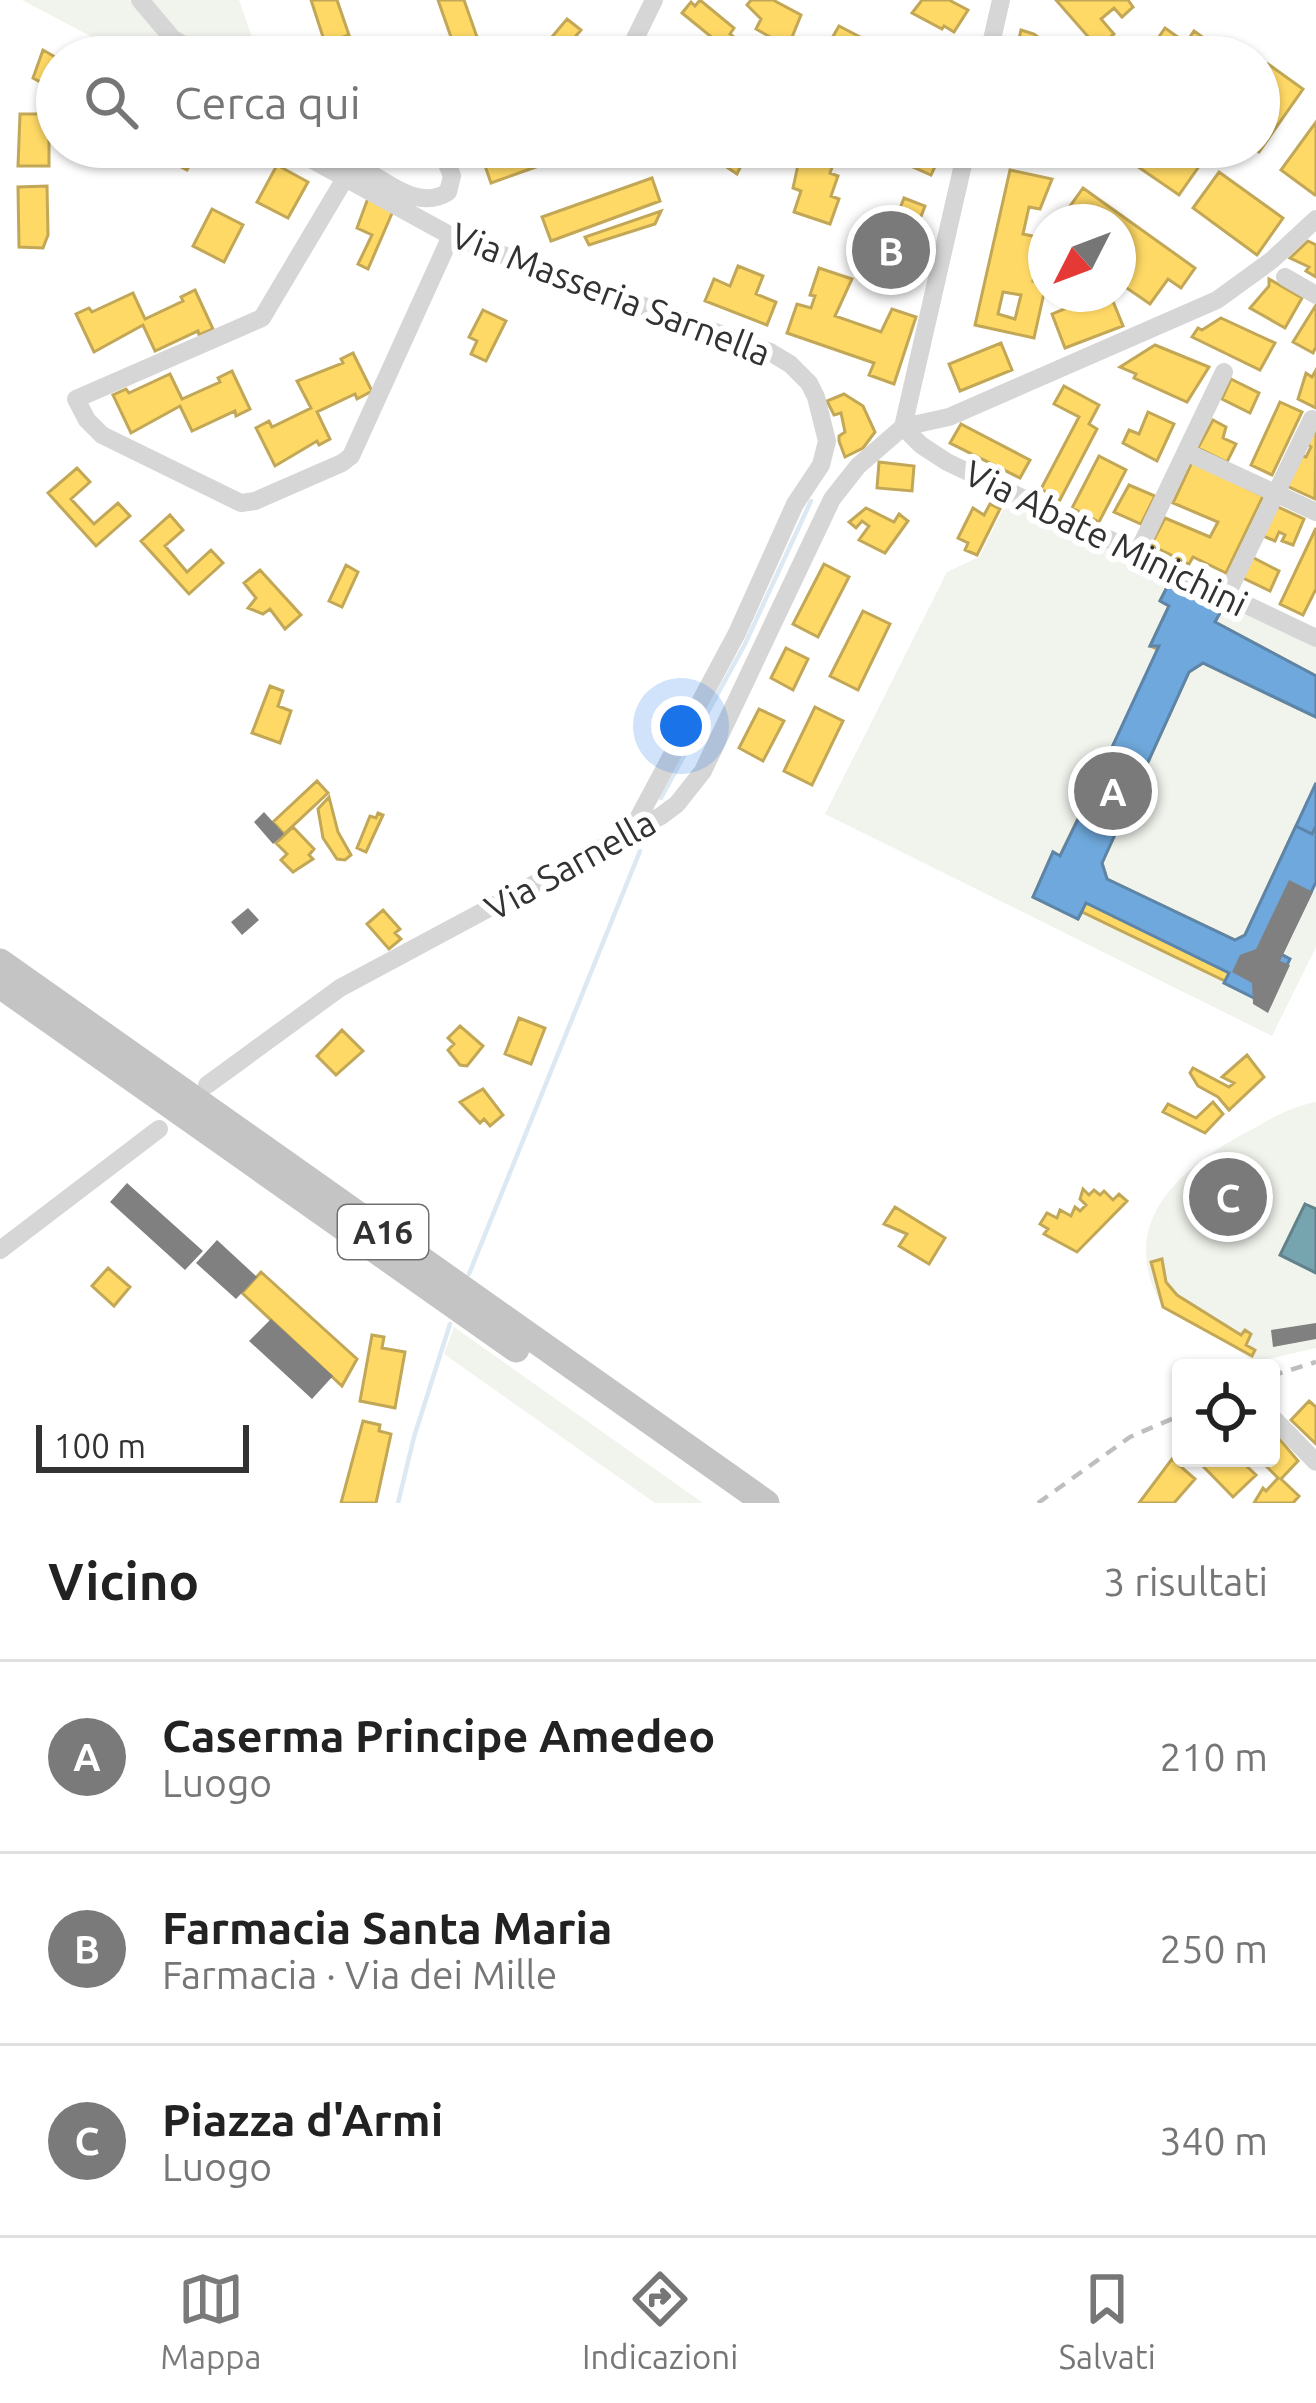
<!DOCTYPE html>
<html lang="it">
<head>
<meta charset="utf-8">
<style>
  :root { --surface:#fff; --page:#f6f6f6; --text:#222; --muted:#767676; --line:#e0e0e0; --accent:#7a7a7a }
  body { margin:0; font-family:Ubuntu,sans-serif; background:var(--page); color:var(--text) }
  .controls { position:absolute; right:36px; bottom:36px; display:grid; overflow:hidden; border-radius:12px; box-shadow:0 3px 9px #0004 }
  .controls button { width:108px; height:108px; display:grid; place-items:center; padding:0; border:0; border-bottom:3px solid var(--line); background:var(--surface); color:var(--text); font:60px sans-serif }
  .compass { position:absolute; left:1028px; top:204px; width:108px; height:108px; border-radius:50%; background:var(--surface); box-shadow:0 3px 9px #0004; rotate:228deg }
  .scale { position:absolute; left:36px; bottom:30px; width:213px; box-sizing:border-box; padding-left:12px; border:6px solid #323232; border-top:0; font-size:33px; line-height:42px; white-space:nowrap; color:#323232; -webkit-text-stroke:9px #fff; paint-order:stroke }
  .you { position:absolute; left:681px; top:726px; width:42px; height:42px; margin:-30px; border:9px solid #fff; border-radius:50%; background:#1a73e8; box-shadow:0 0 0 18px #1a73e833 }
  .badge { display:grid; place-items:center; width:78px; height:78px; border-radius:50%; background:var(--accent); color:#fff; font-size:39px; font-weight:700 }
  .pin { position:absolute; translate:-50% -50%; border:6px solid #fff; box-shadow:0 3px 12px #0006 }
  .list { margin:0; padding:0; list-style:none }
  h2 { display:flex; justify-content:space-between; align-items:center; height:156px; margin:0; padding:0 48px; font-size:51px }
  h2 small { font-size:39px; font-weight:400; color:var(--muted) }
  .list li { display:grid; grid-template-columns:78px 1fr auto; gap:36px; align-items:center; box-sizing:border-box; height:192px; padding:0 48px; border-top:3px solid var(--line) }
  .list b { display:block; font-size:45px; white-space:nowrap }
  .list p { margin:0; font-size:39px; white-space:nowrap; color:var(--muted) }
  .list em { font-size:39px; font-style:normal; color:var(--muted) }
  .icon { flex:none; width:66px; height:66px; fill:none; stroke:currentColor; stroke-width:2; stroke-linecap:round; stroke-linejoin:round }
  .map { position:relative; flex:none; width:1316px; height:1503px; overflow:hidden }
  .search { position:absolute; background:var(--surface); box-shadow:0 3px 9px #0004; left:36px; right:36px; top:36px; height:132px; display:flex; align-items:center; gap:30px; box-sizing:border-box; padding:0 42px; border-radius:66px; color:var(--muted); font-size:45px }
  .sheet { height:732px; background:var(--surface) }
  nav { display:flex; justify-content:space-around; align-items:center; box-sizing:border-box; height:168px; border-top:3px solid var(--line); background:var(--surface); font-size:33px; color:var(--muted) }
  nav a { display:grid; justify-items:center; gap:6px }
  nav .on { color:var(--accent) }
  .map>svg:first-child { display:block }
</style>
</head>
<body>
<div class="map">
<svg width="1316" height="1503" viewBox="0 0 1316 1503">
  <rect width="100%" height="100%" fill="#fff"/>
  <!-- green -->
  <path fill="#f1f4ed" d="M22,0H130L166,41L194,57H130Z
    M148,0H239L259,57C203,57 185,42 148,0Z
    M1008,500L1316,644V947L1272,1036L825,814L947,572L979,557Z
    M1316,1102V1348L1256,1362L1160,1302C1117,1222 1181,1167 1247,1132C1270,1119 1290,1107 1316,1102Z
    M454,1327L703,1503H655L444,1354Z"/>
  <!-- homes -->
  <path fill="#ffd966" stroke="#c2a756" stroke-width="3" fill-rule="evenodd" d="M311,0H337L349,35L325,43Z
    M438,0H464L484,57H458Z
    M700,0L734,28L730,34L735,38L726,49L682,13L691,2L695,6Z
    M751,0H773L801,15L788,47L756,29L761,19L747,5Z
    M922,0H949L968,10L954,32L944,26L942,29L912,13Z
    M1056,0H1128L1133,7L1122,17L1114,8L1101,19L1114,34L1098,48Z
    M567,19L581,30L558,57H547L540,51Z
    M839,26L868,41L859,57H821Z
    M1165,28L1186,43L1194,31L1230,57H1145Z
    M1021,30L1034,34L1066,57H1015Z
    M43,50L57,58L55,90L33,78Z
    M1268,64L1303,89L1259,152L1251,147H1259V76Z
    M20,114H49V166H18Z
    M1316,122V194L1315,195L1281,170Z
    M160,147H199L187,170L156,154Z
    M519,147H592L491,183L483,160Z
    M733,147L746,155L737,174L709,155L717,147Z
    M798,147H830L838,151L830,173L838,176L831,196L839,199L830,224L794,212L801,191L793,188L798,165L793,163Z
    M911,147H935L933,150L941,154L931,175L913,167L920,151Z
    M1119,147H1182L1202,162L1179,195L1115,151Z
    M277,165L308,182L288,218L257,202Z
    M1010,170L1052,179L1040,209L1029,207L1023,234L1042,238L1033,281L1046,284L1034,338L975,325ZM1003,292L1021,295L1015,319L998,314Z
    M1219,172L1283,218L1257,255L1193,208Z
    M652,178L660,201L551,241L542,217Z
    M47,186L48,235L43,248L19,247L18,187Z
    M1083,188L1195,268L1181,288L1168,279L1150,304L1118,282V222H1087L1068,209Z
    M368,198L393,211L368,269L358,264L372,235L357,228Z
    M904,198L925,206L900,271L879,264L890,236L883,227L886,218L895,221Z
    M212,209L243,225L224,262L193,246Z
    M661,211L655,224L589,245L585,237Z
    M1308,241L1316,245V277L1306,271L1309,267L1290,258Z
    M738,266L763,276L756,294L776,302L767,325L705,301L714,279L730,286Z
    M819,268L852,279L835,316L881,332L892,309L916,317L894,384L869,375L874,363L787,333L797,304L811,308L815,296L810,295Z
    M1269,279L1302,298L1285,328L1250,308L1269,286Z
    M195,290L213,329L199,335L198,331L155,351L143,325L94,352L76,314L89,308L92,312L133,293L145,319L183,301L181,297Z
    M1100,294H1110L1123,326L1065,348L1052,314Z
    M1316,305V347L1313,353L1293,342Z
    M483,310L506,321L486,361L471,354L477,341L469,337Z
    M1221,318L1275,343L1260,370L1192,337L1198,328L1202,330Z
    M1001,343L1012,370L960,391L949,364Z
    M1155,345L1209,367L1187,402L1134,378L1136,374L1120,367Z
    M353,353L372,391L357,399L355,394L317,412L330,439L319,445L317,441L275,466L256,428L269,421L272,427L311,408L297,381L343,363L341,359Z
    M1316,370V408L1298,399L1306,373L1312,377Z
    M232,371L250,409L236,416L235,411L192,431L180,406L131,433L113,395L126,389L129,393L170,374L182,399L220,382L218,378Z
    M1231,379L1259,393L1250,413L1222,399Z
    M1064,386L1099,405L1089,424L1097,429L1060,500L1041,489L1079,417L1054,404Z
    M844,394L863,406L875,432L863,448L845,457L839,441V436L845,432L841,413L834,415L827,401Z
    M1280,402L1302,412L1272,475L1251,465Z
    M1148,412L1174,424L1157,461L1123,443L1129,430L1139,434Z
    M1213,420L1226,427L1223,438L1236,444L1227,462L1198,448Z
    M961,424L1030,460L1020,478L950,443Z
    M1316,427L1315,499L1287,486L1302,456L1306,457L1311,447L1307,444Z
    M1099,456L1126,470L1099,522L1072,508Z
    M879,462L914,466L912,491L877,488Z
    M1192,462L1263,496L1226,573L1193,557L1189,564L1151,545L1165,518L1210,537L1218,522L1173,503Z
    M77,468L90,482L71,499L94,524L118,503L130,516L96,546L48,493Z
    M1129,485L1155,496L1141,524L1114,512Z
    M990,504L1000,509L977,555L965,550L968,543L958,538L973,508L984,515Z
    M1276,506L1304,519L1293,545L1282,541L1285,535L1279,532L1275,541L1263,536Z
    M866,508L894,522L899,514L908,521L885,553L859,540L869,526L862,521L856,528L849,522Z
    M170,515L183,530L165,546L187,572L211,550L223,563L189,594L141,541Z
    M1316,528V589L1303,615L1280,604Z
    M1252,557L1279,571L1270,591L1241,577Z
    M824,564L849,577L818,637L793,624Z
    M346,565L358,572L342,607L329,601Z
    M260,570L301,615L285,629L270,609L263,614L248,608L256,598L244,583Z
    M1170,581L1221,611L1215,622L1316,676V717L1203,663L1189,672L1102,863L1107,879L1235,940L1245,935L1296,826L1312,834L1256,949L1240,955L1227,982L1082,912L1078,919L1033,897L1053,852L1060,856L1159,650L1150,646L1169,606L1160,601Z
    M863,611L890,624L858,690L830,676Z
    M786,648L808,659L793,690L771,678Z
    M270,686L283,691L278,706L291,711L280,743L252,733Z
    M815,707L843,721L812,785L784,771Z
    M759,709L784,721L763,761L739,748Z
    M317,781L328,793L284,834L273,822Z
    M329,797L338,832L351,855L345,860L337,859L323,838L318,809Z
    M378,813L383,815L366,852L357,848L370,816L376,818Z
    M293,827L314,849L309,855L313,859L293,872L281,860L287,854L276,843Z
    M383,910L400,929L395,933L401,939L389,949L367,924Z
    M519,1018L545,1028L531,1064L505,1054Z
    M460,1026L483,1046L467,1066L460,1065L448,1050L454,1044L448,1038Z
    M342,1030L363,1051L336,1075L317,1056Z
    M1247,1055L1264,1077L1229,1110L1218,1097L1198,1086L1190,1073L1193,1068L1229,1087L1234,1083L1222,1077Z
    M483,1089L503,1115L490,1126L484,1119L480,1123L460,1102Z
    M1213,1102L1223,1114L1205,1133L1163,1112L1168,1104L1196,1118Z
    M1083,1189L1089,1195L1094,1190L1100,1195L1104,1191L1113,1200L1119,1194L1127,1201L1077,1252L1044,1234L1048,1229L1040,1224L1047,1213L1057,1218L1060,1210L1071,1216L1075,1207L1080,1211L1086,1205L1080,1199Z
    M895,1207L945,1238L929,1264L899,1246L907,1234L884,1224Z
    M1162,1259L1166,1282L1177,1295L1241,1335L1245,1330L1251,1334L1246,1345L1255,1350L1252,1356L1163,1307L1151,1262Z
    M108,1268L130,1287L114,1306L92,1286Z
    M261,1272L357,1359L342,1386L242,1293Z
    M372,1335L384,1337L382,1348L405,1352L395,1408L360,1401Z
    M1309,1401L1316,1407V1444L1291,1420Z
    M363,1421L380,1425L379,1431L391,1434L376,1503H341Z
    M1271,1429L1298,1461L1281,1479L1299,1496L1293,1503H1254L1263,1488L1266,1491L1278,1478L1258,1458H1271Z
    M1238,1458L1256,1475L1233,1497L1197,1460Z
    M1172,1459L1195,1479L1174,1503H1139Z"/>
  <!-- schools -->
  <path fill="#6fa8dc" stroke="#5d85a9" stroke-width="3" d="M1170,581L1221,611L1215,622L1316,676V717L1203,663L1189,672L1102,863L1107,879L1235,940L1245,935L1316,783V882L1281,954L1290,959L1268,1005L1224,983L1229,973L1086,903L1078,919L1033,897L1053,852L1060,856L1088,799L1159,646H1150L1169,606L1160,601Z
    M1316,783V826L1312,834L1296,826Z"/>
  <!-- public -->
  <path fill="#76a5af" stroke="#62828a" stroke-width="3" d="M1305,1204L1316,1209V1273L1280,1255Z"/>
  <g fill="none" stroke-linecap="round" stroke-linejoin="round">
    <!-- stream -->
    <path stroke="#dde9f2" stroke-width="4.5" d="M661,798L745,644L811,501
      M469,1274L640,851
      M398,1503L414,1437L450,1324"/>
  </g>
  <!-- building -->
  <path fill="#808080" d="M264,812L284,834L273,844L254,822Z
    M1289,880L1313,892L1280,961L1290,965L1268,1013L1253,1004L1252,983L1232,972L1240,955L1256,949Z
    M248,908L259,920L242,935L231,922Z
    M127,1183L203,1251L185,1270L110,1202Z
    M217,1240L257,1277L236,1299L196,1263Z
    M271,1319L333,1376L312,1399L249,1341Z
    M1316,1323V1339L1273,1347L1271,1330Z"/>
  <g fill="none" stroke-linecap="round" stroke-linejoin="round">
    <!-- minor -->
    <path stroke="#d6d6d6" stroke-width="18" d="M140,0L173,39L206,57
      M626,57L654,0
      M988,57L1001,0
      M289,147L451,236L770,352L790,364L809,383L816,397L827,441L821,465L795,504L737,633L633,828
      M375,147L396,159L429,147
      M440,147L452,176L448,192C419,211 387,182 360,167L350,170L262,318L76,399L87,420L102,435L241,503L255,501L342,463L351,456L451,236
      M1285,277L1316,295
      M903,427L921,445L947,462L1316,638
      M903,427L967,147
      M1186,452L1316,512
      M1137,554L1224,372
      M1226,596L1312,419
      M207,1085L340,988L661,816L677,804L703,771L832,499L858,466L903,427L949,417L1217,300L1272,260L1316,219
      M0,1250L159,1129
      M1271,1416L1316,1462"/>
    <!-- highway -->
    <path stroke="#c4c4c4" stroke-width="27" d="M0,962L766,1503
      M0,985L516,1349"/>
    <!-- rail -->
    <path stroke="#bebebe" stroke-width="4.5" stroke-dasharray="12 9" stroke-linecap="butt" d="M1271,1376L1316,1362
      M1038,1503L1130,1437L1181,1415"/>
  </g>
  <g text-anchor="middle" stroke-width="12" stroke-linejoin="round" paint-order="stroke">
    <!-- shield labels -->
    <rect fill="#fff" stroke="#707070" stroke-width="3" x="338" y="1205" width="90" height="54" rx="9"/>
    <g font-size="33" font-weight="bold" fill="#323232">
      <text x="383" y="1244">A16</text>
    </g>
    <!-- street labels -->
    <g font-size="36" fill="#323232" stroke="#fff">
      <text transform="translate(611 294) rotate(21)" y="13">Via Masseria Sarnella</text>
      <text transform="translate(1106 538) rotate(26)" y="13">Via Abate Minichini</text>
      <text transform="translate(570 865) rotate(-29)" y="13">Via Sarnella</text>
    </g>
  </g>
</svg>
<div class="controls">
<button><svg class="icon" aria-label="locate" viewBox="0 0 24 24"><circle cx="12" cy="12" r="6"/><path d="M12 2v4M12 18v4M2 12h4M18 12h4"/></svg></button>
</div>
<svg class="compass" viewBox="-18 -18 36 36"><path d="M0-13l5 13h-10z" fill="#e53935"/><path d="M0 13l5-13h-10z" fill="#767676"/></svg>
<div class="scale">100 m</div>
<div class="you"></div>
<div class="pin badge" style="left:1113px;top:791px">A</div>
<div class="pin badge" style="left:891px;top:250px">B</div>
<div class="pin badge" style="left:1228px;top:1197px">C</div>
<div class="search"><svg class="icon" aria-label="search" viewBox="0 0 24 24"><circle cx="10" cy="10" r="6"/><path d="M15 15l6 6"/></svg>Cerca qui</div>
</div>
<section class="sheet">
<h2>Vicino<small>3 risultati</small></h2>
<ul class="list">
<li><span class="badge">A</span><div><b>Caserma Principe Amedeo</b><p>Luogo</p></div><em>210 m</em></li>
<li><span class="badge">B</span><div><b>Farmacia Santa Maria</b><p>Farmacia · Via dei Mille</p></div><em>250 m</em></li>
<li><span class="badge">C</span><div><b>Piazza d'Armi</b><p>Luogo</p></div><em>340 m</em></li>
</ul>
</section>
<nav>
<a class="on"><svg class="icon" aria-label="map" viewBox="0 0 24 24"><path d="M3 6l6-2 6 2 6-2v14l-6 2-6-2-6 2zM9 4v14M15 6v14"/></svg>Mappa</a>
<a><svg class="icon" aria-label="directions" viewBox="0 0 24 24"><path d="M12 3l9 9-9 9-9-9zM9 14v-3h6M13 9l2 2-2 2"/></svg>Indicazioni</a>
<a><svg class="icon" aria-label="saved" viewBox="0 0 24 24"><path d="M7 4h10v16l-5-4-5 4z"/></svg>Salvati</a>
</nav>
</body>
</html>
